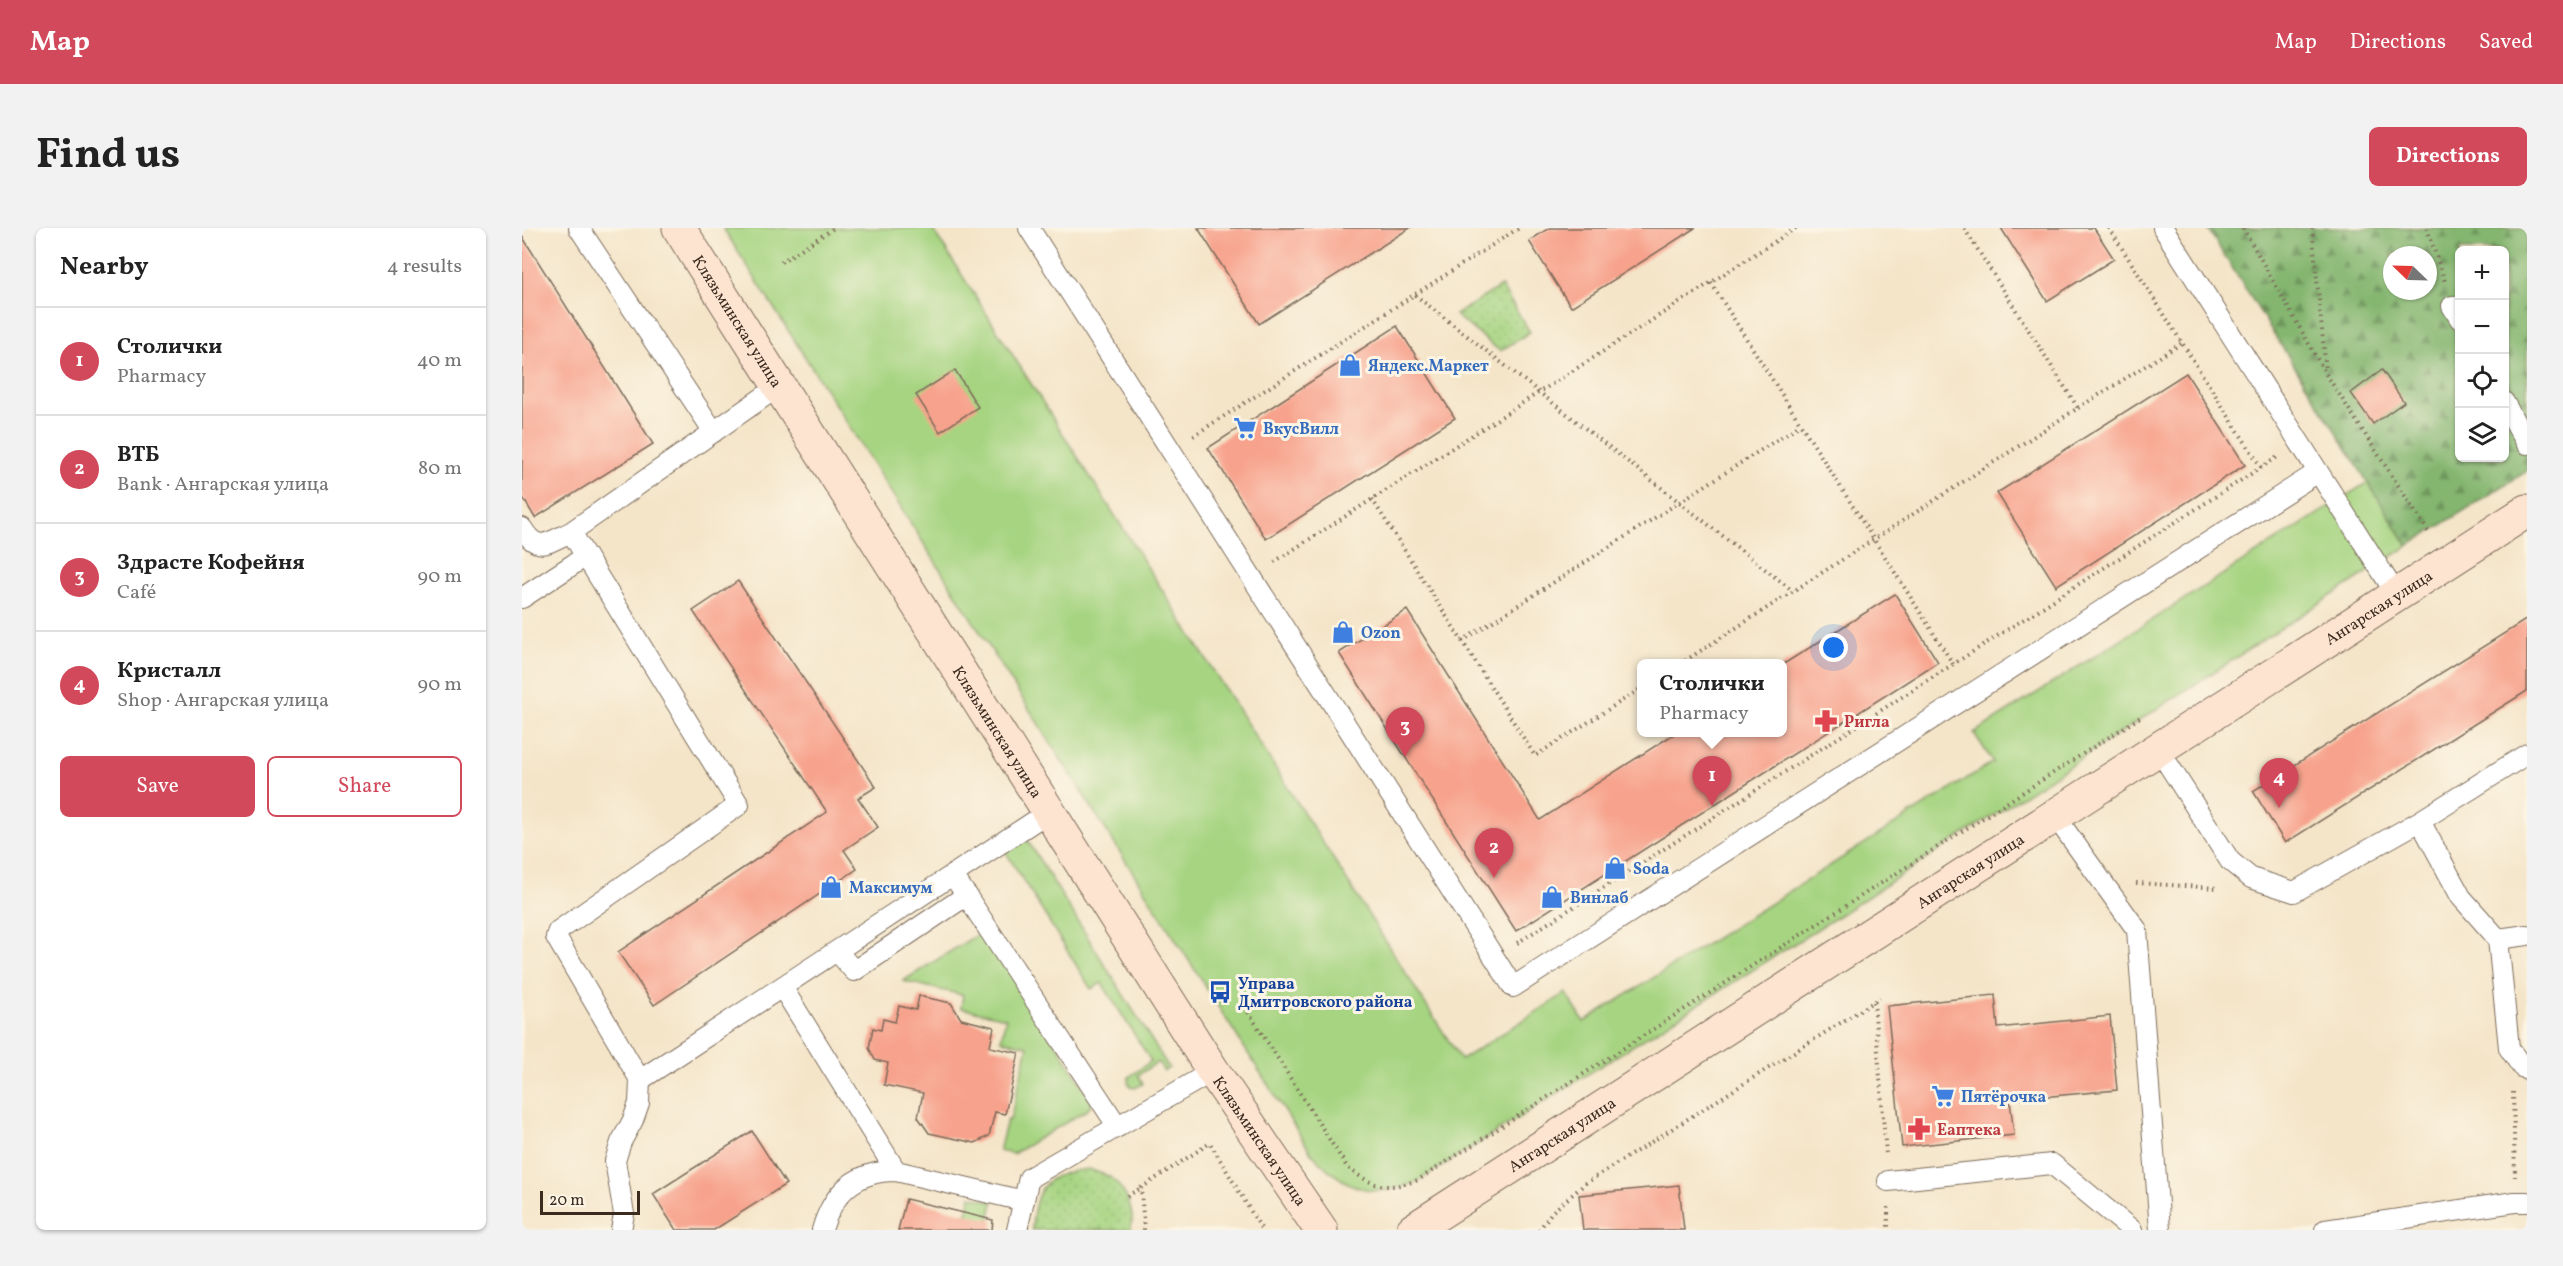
<!DOCTYPE html>
<html lang="en">
<head>
<meta charset="utf-8">
<style>
  :root { --surface:#fff; --page:#f2f2f2; --text:#222; --muted:#767676; --line:#e0e0e0; --accent:#d1495b }
  body { margin:0; font-family:Vollkorn,serif; background:var(--page); color:var(--text) }
  .controls { position:absolute; right:18px; top:18px; display:grid; overflow:hidden; border-radius:9px; box-shadow:0 2px 4px #0004 }
  .controls button { width:54px; height:54px; display:grid; place-items:center; padding:0; border:0; border-bottom:2px solid var(--line); background:var(--surface); color:var(--text); font:30px sans-serif }
  .compass { position:absolute; left:1861px; top:18px; width:54px; height:54px; border-radius:50%; background:var(--surface); box-shadow:0 2px 4px #0004; rotate:293deg }
  .scale { position:absolute; left:18px; bottom:15px; width:100px; box-sizing:border-box; padding-left:6px; border:3px solid #3b2a1e; border-top:0; font-size:16px; line-height:21px; white-space:nowrap; color:#3b2a1e; -webkit-text-stroke:4px #fcf5e5; paint-order:stroke }
  .you { position:absolute; left:1312px; top:420px; width:21px; height:21px; margin:-15px; border:4px solid #fff; border-radius:50%; background:#1a73e8; box-shadow:0 0 0 9px #1a73e833 }
  .badge { display:grid; place-items:center; width:39px; height:39px; border-radius:50%; background:var(--accent); color:#fff; font-size:20px; font-weight:700 }
  .pin { position:absolute; translate:-50% -50px; filter:drop-shadow(0 2px 3px #0008) }
  .pin::after { content:''; position:absolute; top:32px; width:21px; height:18px; background:inherit; clip-path:polygon(0 0,100% 0,50% 100%) }
  .popup { position:absolute; left:1115px; top:431px; width:150px; height:78px; box-sizing:border-box; display:grid; place-content:center; border-radius:9px; background:var(--surface); filter:drop-shadow(0 2px 4px #0005); font-size:20px; white-space:nowrap; color:var(--muted) }
  .popup b { font-size:22px; color:var(--text) }
  .popup::after { content:''; position:absolute; left:50%; top:100%; margin-left:-12px; border:12px solid transparent; border-top-color:var(--surface) }
  .list { margin:0; padding:0; list-style:none }
  h2 { display:flex; justify-content:space-between; align-items:center; height:78px; margin:0; padding:0 24px; font-size:26px }
  h2 small { font-size:20px; font-weight:400; color:var(--muted) }
  .list li { display:grid; grid-template-columns:39px 1fr auto; gap:18px; align-items:center; box-sizing:border-box; height:108px; padding:0 24px; border-top:2px solid var(--line) }
  .list b { display:block; font-size:22px; white-space:nowrap }
  .list p { margin:0; font-size:20px; white-space:nowrap; color:var(--muted) }
  .list em { font-size:20px; font-style:normal; color:var(--muted) }
  .actions { display:flex; gap:12px; padding:18px 24px }
  .actions a { flex:1; padding:14px 0; border:2px solid var(--accent); border-radius:9px; text-align:center; font-size:21px; color:var(--accent) }
  .actions .main { background:var(--accent); color:#fff }
  .icon { flex:none; width:33px; height:33px; fill:none; stroke:currentColor; stroke-width:2; stroke-linecap:round; stroke-linejoin:round }
  .map { position:relative; flex:none; width:2005px; height:1002px; overflow:hidden; border-radius:9px }
  header { display:flex; align-items:center; gap:36px; box-sizing:border-box; height:84px; padding:0 30px; background:var(--accent); color:#fff }
  header strong { font-size:28px }
  nav { display:flex; gap:33px; margin-inline-start:auto; font-size:21px }
  .intro { display:flex; align-items:center; justify-content:space-between; box-sizing:border-box; height:144px; padding:0 36px }
  h1 { margin:0; font-size:42px }
  .button { padding:15px 27px; border-radius:9px; background:var(--accent); color:#fff; font-size:21px; font-weight:700 }
  main { display:flex; gap:36px; padding:0 36px }
  aside { flex:1; background:var(--surface); border-radius:9px; box-shadow:0 2px 4px #0004 }
  .map>svg:first-child { display:block }
</style>
</head>
<body>
<header>
<strong>Map</strong>
<nav><a>Map</a><a>Directions</a><a>Saved</a></nav>
</header>
<div class="intro"><h1>Find us</h1><a class="button">Directions</a></div>
<main>
<aside>
<h2>Nearby<small>4 results</small></h2>
<ul class="list">
<li><span class="badge">1</span><div><b>Столички</b><p>Pharmacy</p></div><em>40 m</em></li>
<li><span class="badge">2</span><div><b>ВТБ</b><p>Bank · Ангарская улица</p></div><em>80 m</em></li>
<li><span class="badge">3</span><div><b>Здрасте Кофейня</b><p>Café</p></div><em>90 m</em></li>
<li><span class="badge">4</span><div><b>Кристалл</b><p>Shop · Ангарская улица</p></div><em>90 m</em></li>
</ul>
<div class="actions"><a class="main">Save</a><a>Share</a></div>
</aside>
<div class="map">
<svg width="2005" height="1002" viewBox="0 0 2005 1002">
  <defs>
    <pattern id="forest-firs" width="22" height="20" patternUnits="userSpaceOnUse" patternTransform="scale(1.5)"><rect width="22" height="20" fill="#84b66f"/><path d="M5 1l3.5 6h-7zM16 11l3.5 6h-7z" fill="#6d945b"/></pattern>
    <pattern id="park-dots" width="8" height="8" patternUnits="userSpaceOnUse" patternTransform="scale(1.5)"><rect width="8" height="8" fill="#a6d481"/><path d="M2 2h.1M6 6h.1" fill="none" stroke="#90b66f" stroke-width="1.8" stroke-linecap="round"/></pattern>
  </defs>
  <rect width="100%" height="100%" fill="#fcf5e5"/>
  <filter id="ink" filterUnits="userSpaceOnUse"><feTurbulence type="fractalNoise" baseFrequency=".0167" numOctaves="2"/><feDisplacementMap in="SourceGraphic" scale="12" xChannelSelector="R" yChannelSelector="G"/><feConvolveMatrix kernelMatrix="1 2 1 2 8 2 1 2 1" color-interpolation-filters="sRGB"/></filter>
  <filter id="wash" filterUnits="userSpaceOnUse"><feTurbulence type="fractalNoise" baseFrequency=".008" numOctaves="4" result="noise"/><feDisplacementMap in="SourceGraphic" scale="24" xChannelSelector="R" yChannelSelector="G"/><feGaussianBlur stdDeviation="1.35" result="paint"/><feColorMatrix in="noise" values="0 0 0 0 0 0 0 0 0 0 0 0 0 0 0 0 0 1.4 0 .05"/><feComposite in="paint" operator="in"/></filter>
  <g filter="url(#wash)">
    <rect width="100%" height="100%" fill="#f4e5c9"/>
    <!-- green -->
    <path fill="#a6d481" stroke="#707f50" stroke-width="1.5" d="M201,0H410L939,832L1044,765L1062,794L1471,534L1452,505L1846,254L1886,318L1313,690L895,954C849,972 823,961 790,926Z
      M504,610L647,840L642,843L636,834L616,847L621,856L613,860L609,859L606,854L607,849L629,833L580,755L569,761L483,623Z
      M464,701L571,875L565,882L491,926L477,923L485,892H488L506,818L479,812L484,790L439,780L441,767L381,753Z
      M449,968L471,974L465,1002H441Z"/>
    <!-- forest -->
    <path fill="url(#forest-firs)" stroke="#607046" stroke-width="1.5" fill-rule="evenodd" d="M1685,0H2005V243L1886,318ZM1938,22H1982V230H1938ZM1870,27H1906V63H1870Z"/>
    <!-- park -->
    <path fill="url(#park-dots)" stroke="#707f50" stroke-width="1.5" d="M979,58L1008,104L978,123L933,87Z
      M567,941C574,944 583,946 589,950C603,961 615,986 608,1002H510C512,959 523,945 567,941Z"/>
    <g id="blocks">
      <!-- building -->
      <path fill="#f7a28c" d="M676,0H888L737,96Z
        M1027,0H1173L1049,79L1007,13Z
        M1479,0H1572L1592,31L1525,73Z
        M0,8L131,216L13,290L0,268Z
        M875,98L933,190L744,311L686,220Z
        M433,142L456,179L418,204L394,167Z
        M1860,142L1882,174L1851,196L1829,165Z
        M1664,145L1723,237L1534,358L1475,265Z
        M216,353L354,559L336,570L356,599L322,622L335,641L132,777L96,724L305,584L171,383Z
        M1373,366L1416,434L994,703L817,425L885,382L1018,592L1155,504H1260V437Z
        M2005,391V463L1763,615L1731,563Z
        M1473,767L1476,800L1588,788L1595,862L1488,872L1492,907L1380,919L1365,778Z
        M397,768L429,775L439,791L472,799L468,819L497,825L483,886L473,884L467,908L453,915L407,905L396,889L401,865L362,857L366,835L353,832L347,820L351,800L359,802L361,791L373,794L377,778L394,782Z
        M230,903L264,956L192,1002H154L131,966Z
        M1157,957L1162,1002H1061L1057,967Z
        M384,971L471,992L470,1002H376Z"/>
    </g>
  </g>
  <g filter="url(#ink)">
    <use href="#blocks" fill-opacity="0" stroke="#7c6b5a" stroke-width="1.5"/>
    <g fill="none" stroke-linecap="round" stroke-linejoin="round">
      <!-- lane casing -->
      <g stroke="#7c6b5a" stroke-width="22">
        <path id="lane" d="M57,0L192,204
          M507,0L991,759L1796,244
          M1641,0L1874,366
          M1930,78L1938,91
          M1982,174L2005,216
          M0,300C16,326 26,314 49,304
          M0,370L64,328
          M1637,522L1708,633L1729,650L1772,664L1898,593L1939,669L1976,711L2005,707
          M1533,588L1615,702L1638,1002
          M1898,593L2005,526
          M431,647L596,899
          M1976,711L1987,820L2000,839L2005,842
          M315,723L332,743L445,667
          M260,759L374,943
          M118,852L34,709L36,703L217,577L49,304L257,158
          M1366,953L1530,936L1610,1002
          M99,1002L102,986L93,933L99,914L111,892L117,875L118,852L528,583
          M300,1002C311,964 334,943 374,943L502,973
          M495,1002L507,950L691,843
          M1803,1002L1993,974H2005"/>
      </g>
      <!-- secondary casing -->
      <g stroke="#7c6b5a" stroke-width="35">
        <g id="secondary">
          <path id="s1" d="M157,0L691,843L799,1002"/>
          <path id="s2" d="M891,1002L2005,283"/>
        </g>
      </g>
      <!-- path -->
      <path stroke="#7c6b5a" stroke-width="4" stroke-dasharray="1.5 4.5" stroke-linecap="butt" d="M1587,0L1739,239
        M1721,0L1804,146L1907,305
        M1790,0L1804,143
        M1905,0L1923,54
        M259,34L312,0
        M1189,55L1431,436
        M893,67L1271,363
        M1556,180L1660,115
        M671,208L997,0
        M850,271L1013,528L1120,460
        M752,334L1274,0
        M940,413L1278,197
        M1158,436L1556,180L1442,0
        M1614,655L1696,660
        M995,715L1757,228
        M1352,774L1364,926
        M723,779L825,939C851,959 864,963 896,952L1620,488
        M1991,864L1993,949
        M605,968L619,960
        M1366,979V1002
        M622,1002L619,960L688,915L740,1002
        M1017,1002L1030,984L1064,955L1358,770"/>
      <!-- lane -->
      <use href="#lane" stroke="#fff" stroke-width="20"/>
      <!-- secondary -->
      <use href="#secondary" stroke="#fde4d1" stroke-width="33"/>
    </g>
  </g>
  <!-- icons -->
  <defs>
    <g id="shop-bare" transform="scale(1.8)"><path d="M-5-2.5h2.3a2.7 3.5 0 0 1 5.4 0H5L5.5 6h-11ZM-1.5-2.5h3a1.5 2.3 0 0 0-3 0Z" fill="#3f7fe0" stroke="#fcf5e5" stroke-width="2.5" paint-order="stroke"/></g>
    <g id="supermarket-bare" transform="scale(1.8)"><path d="M-6-5.5h2.5l.6 2H6L4.5 2H-2.5L-4.4-4H-6ZM-1.5 3.2a1.3 1.3 0 1 0 .1 0ZM3 3.2a1.3 1.3 0 1 0 .1 0Z" fill="#3f7fe0" stroke="#fcf5e5" stroke-width="2.5" paint-order="stroke"/></g>
    <g id="pharmacy-bare" transform="scale(1.8)"><path d="M-2-6h4v4h4v4h-4v4h-4v-4h-4v-4h4Z" fill="#e0444e" stroke="#fcf5e5" stroke-width="2.5" paint-order="stroke"/></g>
    <g id="bus-bare" transform="scale(1.8)"><path d="M-5-6H5V4H4V6H2V4H-2V6H-4V4H-5ZM-3.5-4V0h7V-4ZM-3.5 1.2v1.5H-2V1.2ZM2 1.2v1.5H3.5V1.2Z" fill="#1a4fb4" stroke="#fcf5e5" stroke-width="2.5" paint-order="stroke"/></g>
  </defs>
  <g fill-rule="evenodd">
    <use href="#shop-bare" x="828" y="137"/>
    <use href="#supermarket-bare" x="723" y="200"/>
    <use href="#shop-bare" x="821" y="404"/>
    <use href="#pharmacy-bare" x="1304" y="493"/>
    <use href="#shop-bare" x="1093" y="640"/>
    <use href="#shop-bare" x="309" y="659"/>
    <use href="#shop-bare" x="1030" y="669"/>
    <use href="#bus-bare" x="698" y="764"/>
    <use href="#supermarket-bare" x="1421" y="868"/>
    <use href="#pharmacy-bare" x="1397" y="901"/>
  </g>
  <g text-anchor="middle" stroke-width="6" stroke-linejoin="round" paint-order="stroke">
    <!-- street labels -->
    <g font-size="16" fill="#3b2a1e" stroke="#fcf5e5">
      <text dy="6" stroke="none"><textPath href="#s1" startOffset="110">Клязьминская улица</textPath></text>
      <text dy="6" stroke="none"><textPath href="#s2" startOffset="1149">Ангарская улица</textPath></text>
      <text dy="6" stroke="none"><textPath href="#s1" startOffset="596">Клязьминская улица</textPath></text>
      <text dy="6" stroke="none"><textPath href="#s2" startOffset="663">Ангарская улица</textPath></text>
      <text dy="6" stroke="none"><textPath href="#s2" startOffset="177">Ангарская улица</textPath></text>
      <text dy="6" stroke="none"><textPath href="#s1" startOffset="1082">Клязьминская улица</textPath></text>
    </g>
    <!-- shop labels -->
    <g font-size="16" font-weight="bold" fill="#366cbe" stroke="#fcf5e5" text-anchor="start">
      <text x="846" y="143">Яндекс.Маркет</text>
      <text x="741" y="206">ВкусВилл</text>
      <text x="839" y="410">Ozon</text>
      <text x="1111" y="646">Soda</text>
      <text x="327" y="665">Максимум</text>
      <text x="1048" y="675">Винлаб</text>
      <text x="1439" y="874">Пятёрочка</text>
    </g>
    <!-- health labels -->
    <g font-size="16" font-weight="bold" fill="#be3a42" stroke="#fcf5e5" text-anchor="start">
      <text x="1322" y="499">Ригла</text>
      <text x="1415" y="907">Еаптека</text>
    </g>
    <!-- transit labels -->
    <g font-size="16" font-weight="bold" fill="#164399" stroke="#fcf5e5" text-anchor="start">
      <text x="716" y="761">Управа<tspan x="716" dy="18">Дмитровского района</tspan></text>
    </g>
  </g>
</svg>
<div class="controls">
<button>+</button>
<button>−</button>
<button><svg class="icon" aria-label="locate" viewBox="0 0 24 24"><circle cx="12" cy="12" r="6"/><path d="M12 2v4M12 18v4M2 12h4M18 12h4"/></svg></button>
<button><svg class="icon" aria-label="layers" viewBox="0 0 24 24"><path d="M12 4l9 5-9 5-9-5zM3 14l9 5 9-5"/></svg></button>
</div>
<svg class="compass" viewBox="-18 -18 36 36"><path d="M0-13l5 13h-10z" fill="#e53935"/><path d="M0 13l5-13h-10z" fill="#767676"/></svg>
<div class="scale">20 m</div>
<div class="you"></div>
<div class="pin badge" style="left:1190px;top:578px">1</div>
<div class="popup"><b>Столички</b>Pharmacy</div>
<div class="pin badge" style="left:972px;top:650px">2</div>
<div class="pin badge" style="left:883px;top:529px">3</div>
<div class="pin badge" style="left:1757px;top:580px">4</div>
</div>
</main>
</body>
</html>
